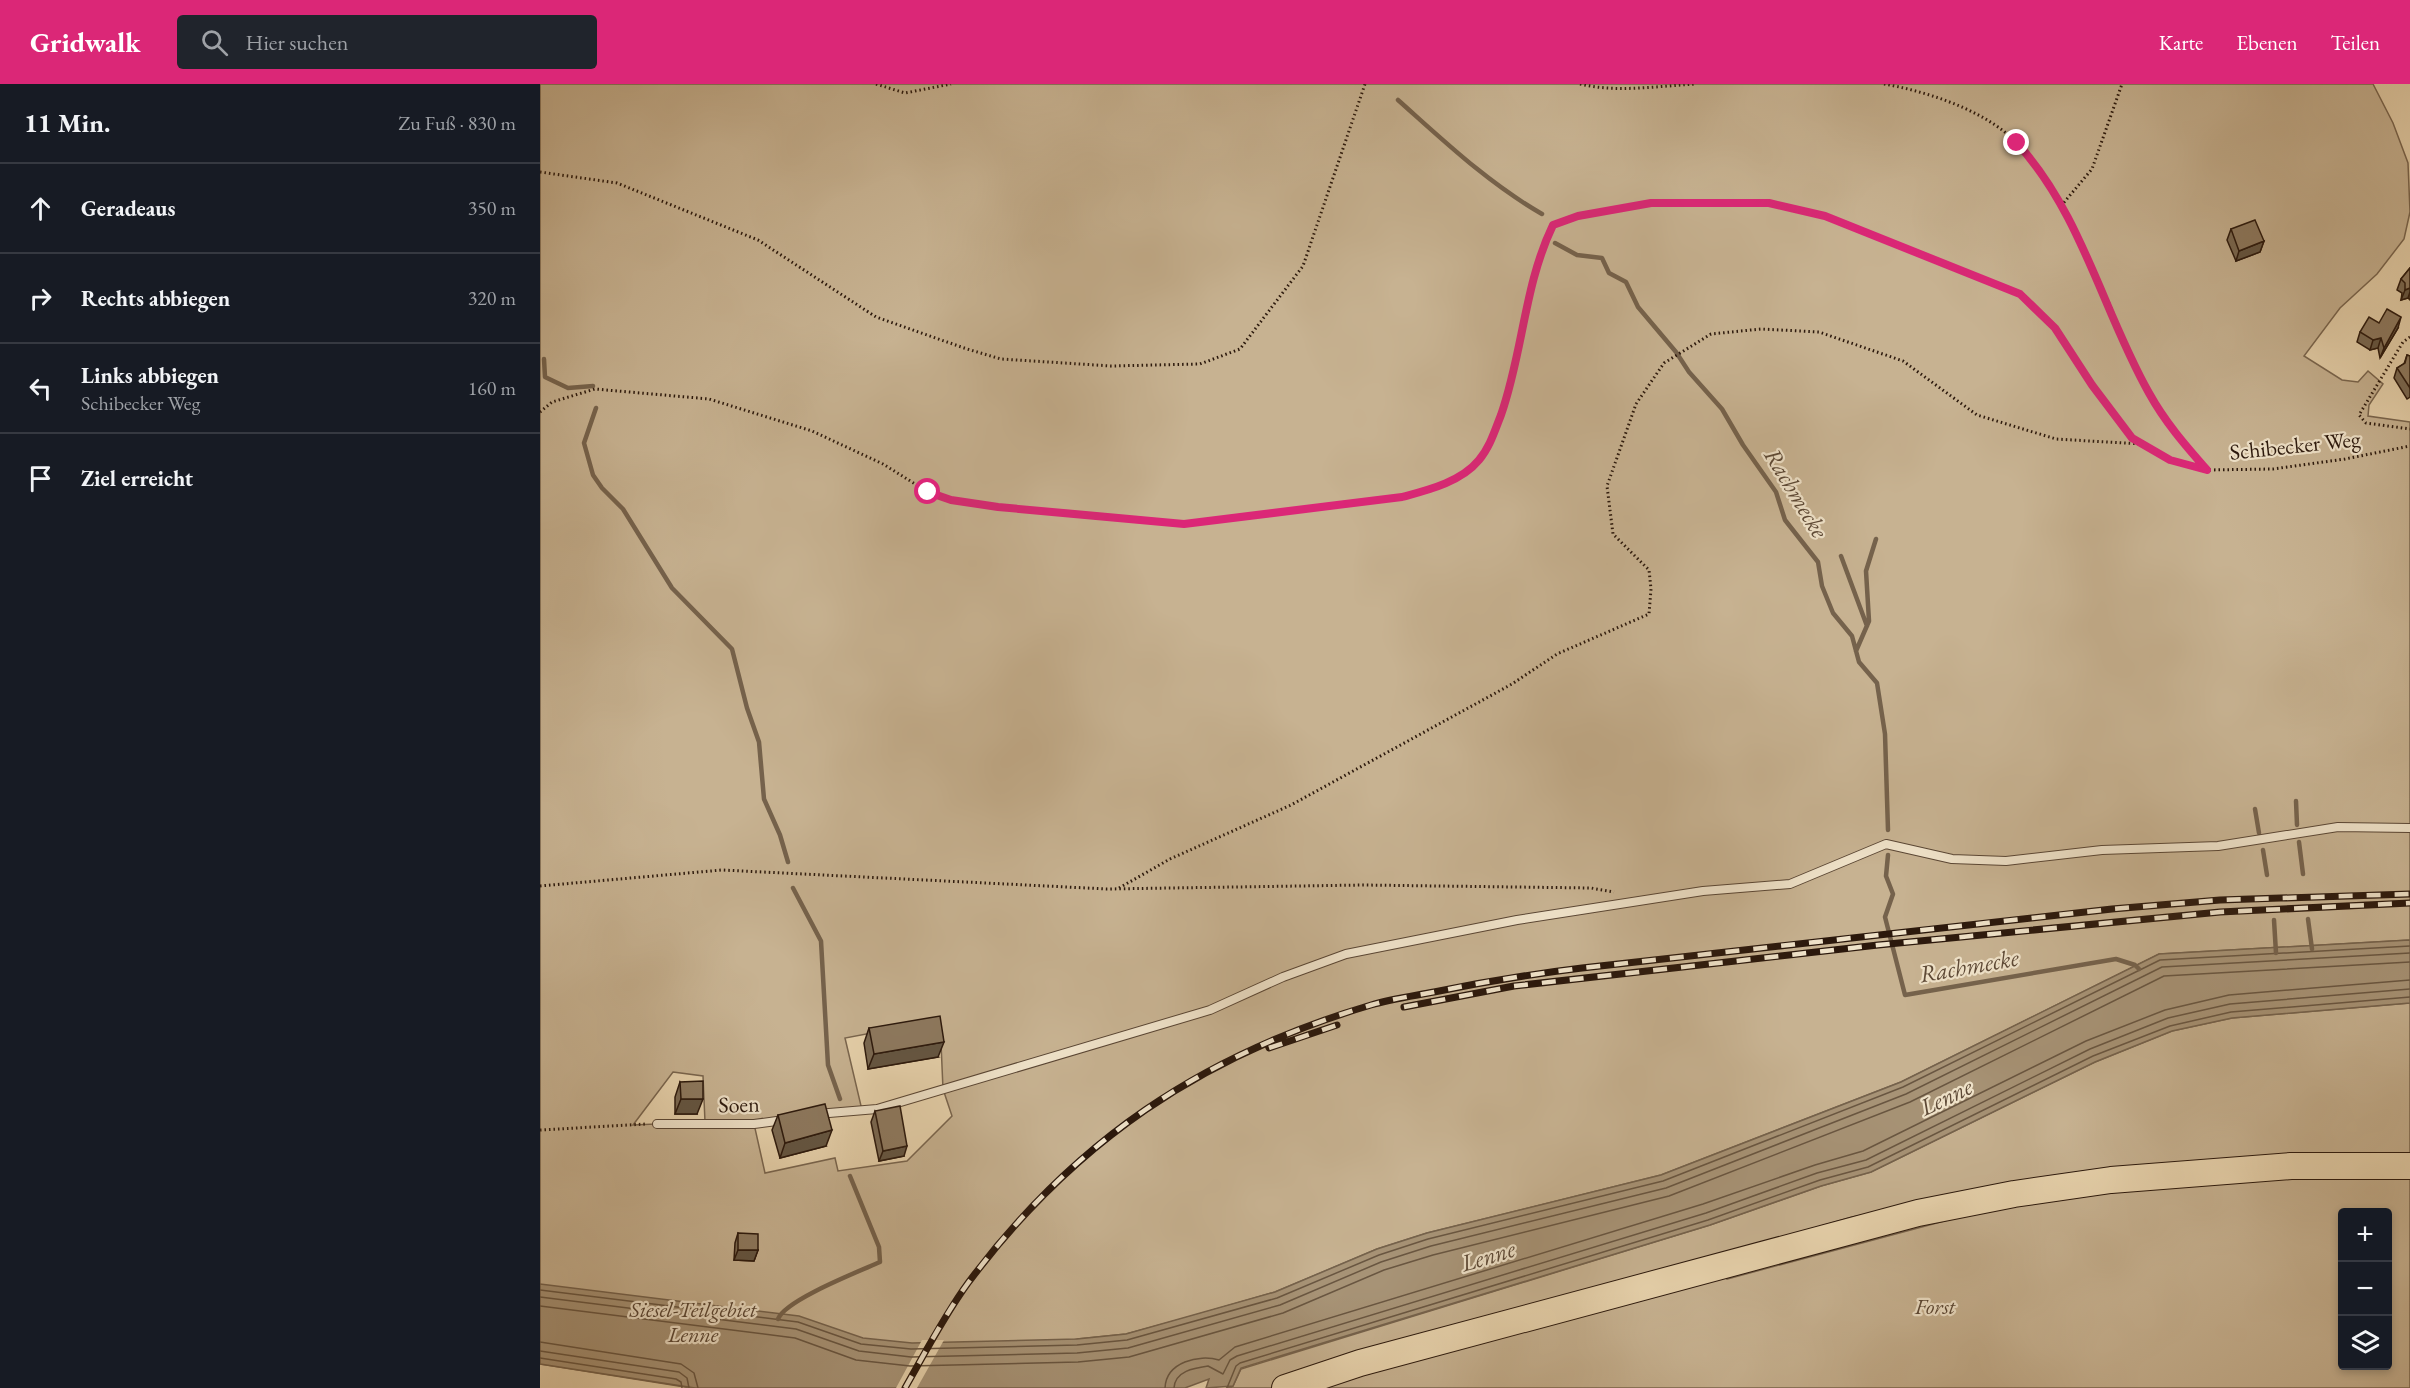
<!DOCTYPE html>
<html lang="de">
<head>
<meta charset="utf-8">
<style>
  :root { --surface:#171b24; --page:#20242c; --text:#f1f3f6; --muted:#9ea1a6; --line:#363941; --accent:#db2777 }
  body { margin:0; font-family:"EB Garamond",serif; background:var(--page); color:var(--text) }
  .controls { position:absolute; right:18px; bottom:18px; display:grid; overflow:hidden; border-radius:6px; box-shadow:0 3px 9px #0003 }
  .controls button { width:54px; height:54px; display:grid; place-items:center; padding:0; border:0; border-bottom:2px solid var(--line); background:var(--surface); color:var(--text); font:30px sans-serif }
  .stop { position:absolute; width:18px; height:18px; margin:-14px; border:4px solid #db2777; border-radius:50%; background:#fff }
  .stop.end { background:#db2777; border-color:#fff; box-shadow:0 2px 6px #0008 }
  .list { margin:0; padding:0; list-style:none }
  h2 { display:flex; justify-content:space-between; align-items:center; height:78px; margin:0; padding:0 24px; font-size:26px }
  h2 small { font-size:20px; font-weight:400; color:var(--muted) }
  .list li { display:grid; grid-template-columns:39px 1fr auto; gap:18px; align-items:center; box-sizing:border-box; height:90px; padding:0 24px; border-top:2px solid var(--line) }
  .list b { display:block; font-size:22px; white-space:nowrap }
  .list p { margin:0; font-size:20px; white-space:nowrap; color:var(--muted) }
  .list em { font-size:20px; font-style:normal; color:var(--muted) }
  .icon { flex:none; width:33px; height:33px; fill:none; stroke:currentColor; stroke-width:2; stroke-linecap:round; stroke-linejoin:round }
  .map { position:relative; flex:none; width:1870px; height:1304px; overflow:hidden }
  header { display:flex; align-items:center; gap:36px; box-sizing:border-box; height:84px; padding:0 30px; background:var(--accent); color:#fff }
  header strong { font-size:28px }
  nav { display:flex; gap:33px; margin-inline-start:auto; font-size:21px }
  .search { width:420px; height:54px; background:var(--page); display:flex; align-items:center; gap:15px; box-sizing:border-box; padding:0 21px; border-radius:6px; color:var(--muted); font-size:22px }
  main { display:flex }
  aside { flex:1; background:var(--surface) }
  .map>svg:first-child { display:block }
</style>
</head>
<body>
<header>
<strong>Gridwalk</strong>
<div class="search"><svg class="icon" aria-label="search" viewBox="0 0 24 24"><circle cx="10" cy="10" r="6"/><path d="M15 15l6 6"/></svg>Hier suchen</div>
<nav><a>Karte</a><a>Ebenen</a><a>Teilen</a></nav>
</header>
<main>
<aside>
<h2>11 Min.<small>Zu Fuß · 830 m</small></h2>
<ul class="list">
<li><svg class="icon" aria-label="ahead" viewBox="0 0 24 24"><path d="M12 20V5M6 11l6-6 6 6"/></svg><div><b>Geradeaus</b></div><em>350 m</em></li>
<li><svg class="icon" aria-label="right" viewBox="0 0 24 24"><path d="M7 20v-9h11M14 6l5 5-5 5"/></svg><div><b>Rechts abbiegen</b></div><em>320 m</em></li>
<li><svg class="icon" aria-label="left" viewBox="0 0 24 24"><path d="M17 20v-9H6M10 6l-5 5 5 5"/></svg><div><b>Links abbiegen</b><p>Schibecker Weg</p></div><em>160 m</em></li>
<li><svg class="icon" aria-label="arrive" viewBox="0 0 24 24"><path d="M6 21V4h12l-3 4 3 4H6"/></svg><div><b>Ziel erreicht</b></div></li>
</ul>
</aside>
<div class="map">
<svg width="1870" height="1304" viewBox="0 0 1870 1304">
  <rect width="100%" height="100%" fill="#e7d2ac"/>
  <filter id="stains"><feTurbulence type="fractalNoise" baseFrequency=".00333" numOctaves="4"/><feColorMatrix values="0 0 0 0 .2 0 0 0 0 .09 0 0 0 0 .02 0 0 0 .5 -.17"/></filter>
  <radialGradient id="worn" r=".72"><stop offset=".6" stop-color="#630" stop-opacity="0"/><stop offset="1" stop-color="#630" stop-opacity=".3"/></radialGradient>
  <!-- green -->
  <path fill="#c7b291" stroke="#79654e" stroke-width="1.5" fill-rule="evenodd" d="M0,0H1833L1853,39L1868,79L1870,128L1864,155L1837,190L1800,224L1764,272L1802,296L1818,298L1828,287L1843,300L1829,321L1828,332L1870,338V856L1619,870L1361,998L1121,1091L887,1149L837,1165L735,1208L649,1233L586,1250L537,1255L352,1304H151L0,1280ZM400,936L403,1005L412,1032L367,1077L298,1087L295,1074L225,1089L214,1040L322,1026L305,954ZM133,988L163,992L165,1038L93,1041Z
    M1870,919V1075L1453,1105L1312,1133L1178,1172L1187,1195L1464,1121L1569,1106L1750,1092L1870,1090V1304H686L693,1302L701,1285L1170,1141L1281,1102L1331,1088L1555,978L1632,947L1692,934ZM1802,1128H1848V1282H1802Z"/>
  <!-- water -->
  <path fill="#a79376" stroke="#75624c" stroke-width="1.5" d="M1870,856V919L1692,934L1632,947L1555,978L1331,1088L1281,1102L1170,1141L701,1284L693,1302L666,1304L669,1295L645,1304H155L0,1280V1200L259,1232L323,1254L372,1259L537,1255L586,1250L735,1208L837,1165L887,1149L1121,1091L1361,998L1619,870Z"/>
  <!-- pier -->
  <path fill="#e7d2ac" d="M382,1256H404L377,1304H356Z"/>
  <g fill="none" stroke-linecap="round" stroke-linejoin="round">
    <!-- shore -->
    <path stroke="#695641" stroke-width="1.5" d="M0,1206L258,1238L321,1260L371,1265L537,1261L587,1256L737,1214L839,1171L888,1155L1123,1097L1363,1003L1620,876L1870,862
      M0,1213L256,1245L319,1267L371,1273L537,1269L588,1264L740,1221L841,1178L891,1162L1126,1104L1366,1010L1622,883L1870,869
      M0,1222L255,1254L316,1276L370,1282L538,1278L589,1273L743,1229L844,1186L893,1171L1129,1112L1370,1018L1624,892L1870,878
      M0,1258L141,1280L154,1289L158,1304
      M0,1267L139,1288L147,1294L149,1304
      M0,1274L136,1295L141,1298L142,1304
      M625,1304C626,1278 659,1270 679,1276L695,1263L1163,1120L1275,1081L1323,1067L1546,957L1625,926L1689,911L1870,896
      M634,1304C635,1287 654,1284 668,1282L683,1290L690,1276L697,1272L1166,1129L1277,1089L1326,1076L1550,965L1628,934L1690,920L1870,905
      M687,1304L696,1282L700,1279L1168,1136L1280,1096L1328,1083L1553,972L1630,942L1691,928L1870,913"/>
    <!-- stream -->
    <path stroke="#75624c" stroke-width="4.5" d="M858,16C904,57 948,99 1002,130
      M1015,159L1037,171L1062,174L1069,189L1086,198L1098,223L1136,268L1149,288L1182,325L1203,361L1236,408L1245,436L1278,478L1282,502L1293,529L1312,552L1319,578L1337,599L1345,650L1348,746
      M4,275L5,293L28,304L53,302
      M56,324L44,359L53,391L62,404L83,425L132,504L192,565L207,624L219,658L224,715L240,751L248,778
      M1301,472L1327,542
      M1316,567L1329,537L1326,487L1336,455
      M1756,717L1757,741
      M1715,725L1719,749
      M1759,758L1763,790
      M1723,766L1727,791
      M1348,771L1346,792L1353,810L1345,833L1365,911L1576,875L1595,881L1599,885
      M253,804L281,857L288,981L300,1015
      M1768,835L1772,865
      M1734,836L1736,869
      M238,1235C245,1216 320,1187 340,1178L339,1163L310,1092"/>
    <!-- service casing -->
    <g stroke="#5a4634" stroke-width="10">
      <path id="service" d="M277,1030L337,1025L670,926L743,893L806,870L977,836L1163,807L1250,800L1346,760L1412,775L1466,777L1562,766L1678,762L1798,743L1870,744
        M117,1040H214L244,1036"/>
    </g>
    <!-- primary casing -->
    <g stroke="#2b180c" stroke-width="28">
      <path id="primary" d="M745,1304L820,1279L1378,1129L1474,1110L1571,1096L1751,1082H1870"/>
    </g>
    <!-- path -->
    <path stroke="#2b180c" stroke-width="3" stroke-dasharray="1.5 3" stroke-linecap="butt" d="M336,0L365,9L411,0
      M1040,0C1077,9 1118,2 1156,0
      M1344,0C1384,7 1434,23 1466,49C1528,98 1571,233 1607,306C1622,337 1644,361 1667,386L1733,385L1805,375L1870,362
      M0,88L77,99L218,156L336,233L427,265L461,275L571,282L660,280L700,265L763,182L825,0
      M1521,122L1552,85L1582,0
      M1870,253L1863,258L1819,331L1826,339L1870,345
      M0,328L12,318L55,305L169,315L272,347L343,380L388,408L412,416L457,423L644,440L862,413C888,406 921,398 939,376C950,363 955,346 961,331C983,269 984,200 1013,141L1038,132L1111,119H1229L1285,132L1480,210L1515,244L1552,301L1592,354L1630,376L1667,386
      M0,802L182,786L567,805L823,801L1051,804L1074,808
      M579,804L630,775L751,721L972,600L1017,570L1109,530L1111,505L1109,486L1073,450L1067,402L1096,320L1124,279L1171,250L1221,245L1279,248L1363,277L1437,331L1516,355L1601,360
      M0,1046L106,1040"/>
    <!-- service -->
    <use href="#service" stroke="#efe2c9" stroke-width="8"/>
    <!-- primary -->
    <use href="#primary" stroke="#e7d2ac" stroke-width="26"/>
    <!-- rail casing -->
    <g stroke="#2b180c" stroke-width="7">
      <path id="rail" d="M864,923L974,902L1338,861L1680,828L1870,819
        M729,964L797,941
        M365,1304C385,1269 404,1232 428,1199C534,1057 662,971 831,921C851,915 873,912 894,908C943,898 992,890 1042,884L1572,825L1680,816L1870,810"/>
    </g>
    <!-- rail -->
    <use href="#rail" stroke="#efe2c9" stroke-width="4.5" stroke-dasharray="14" stroke-linecap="butt"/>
  </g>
  <!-- wall -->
  <path fill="#796852" stroke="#2b180c" stroke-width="1.5" d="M1691,145L1724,157L1720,168L1696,177L1687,156Z
    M1870,184V216L1868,214L1861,216L1862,209L1857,206L1861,195Z
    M1858,244L1840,274L1838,264L1830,266L1817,258L1820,248Z
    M1867,271L1870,272V313L1867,315L1854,294L1857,284L1864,280Z
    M329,944L398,973L328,985L324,959Z
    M140,998L157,1030H135V1013Z
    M335,1027L364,1072L339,1077L331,1038Z
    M238,1031L286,1062L240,1074L232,1046Z
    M198,1149L218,1166L214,1177L194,1176L195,1159Z"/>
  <!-- shaded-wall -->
  <path fill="#635542" stroke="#2b180c" stroke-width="1.5" d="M1724,157L1720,168L1696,177L1699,167Z
    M1870,204V208L1868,214L1861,216L1865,206Z
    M1861,233L1858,244L1840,274L1844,264Z
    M1841,254L1838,264L1830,266L1833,256Z
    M404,958L398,973L328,985L334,970Z
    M141,1015H163L157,1030H135Z
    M292,1046L286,1062L240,1074L245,1059Z
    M367,1062L364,1072L339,1077L343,1067Z
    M198,1166H218L214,1177L194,1176Z"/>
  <!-- building -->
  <path fill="#8d795f" stroke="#2b180c" stroke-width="1.5" d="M1715,136L1724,157L1699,167L1691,145Z
    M1870,184V204L1865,206V199L1861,195Z
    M1847,225L1861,233L1844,264L1841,254L1833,256L1820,248L1829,233L1839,239Z
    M1867,271L1870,272V304L1857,284L1865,279Z
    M400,932L404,958L334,970L329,944Z
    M163,997V1015H141L140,998Z
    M285,1020L292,1046L245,1059L238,1031Z
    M360,1022L367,1062L343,1067L335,1027Z
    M198,1149L218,1150V1166H198Z"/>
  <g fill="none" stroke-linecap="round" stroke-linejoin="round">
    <!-- route -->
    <path stroke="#db2777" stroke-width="8" d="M388,408L411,416L458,423L644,440L862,413C888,406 921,398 939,376C950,363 955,346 961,331C983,269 984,201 1013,141L1038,132L1111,119H1229L1285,132L1480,210L1515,244L1552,301L1592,354L1630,376L1667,386C1645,361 1625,338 1609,309C1563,228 1542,130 1477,59"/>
  </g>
  <g text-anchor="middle" stroke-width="4.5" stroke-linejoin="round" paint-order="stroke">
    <!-- street labels -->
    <g font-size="22" fill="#2b180c" stroke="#efe2c9">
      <text transform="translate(1755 361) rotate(-6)" y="8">Schibecker Weg</text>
      <text transform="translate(199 1020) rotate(-1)" y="8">Soen</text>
    </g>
    <!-- park labels -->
    <g font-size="22" font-style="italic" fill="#5a4634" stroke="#efe2c9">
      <text x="1395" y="1230">Forst</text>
      <text x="153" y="1233">Siesel-Teilgebiet<tspan x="153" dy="25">Lenne</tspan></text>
    </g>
    <!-- water labels -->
    <g font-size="24" font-style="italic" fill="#5d4936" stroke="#efe2c9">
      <text transform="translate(1256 409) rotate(59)" y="8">Rachmecke</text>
      <text transform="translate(1429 882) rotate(-10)" y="8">Rachmecke</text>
      <text transform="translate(1406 1013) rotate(-26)" y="8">Lenne</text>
      <text transform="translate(948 1172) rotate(-17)" y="8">Lenne</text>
    </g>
  </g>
  <rect width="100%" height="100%" filter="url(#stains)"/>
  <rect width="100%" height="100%" fill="url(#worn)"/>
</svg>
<div class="controls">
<button>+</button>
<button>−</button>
<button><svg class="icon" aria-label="layers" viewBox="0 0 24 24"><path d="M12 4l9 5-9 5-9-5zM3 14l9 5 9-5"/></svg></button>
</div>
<div class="stop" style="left:388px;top:408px"></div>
<div class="stop end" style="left:1477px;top:59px"></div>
</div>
</main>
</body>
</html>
